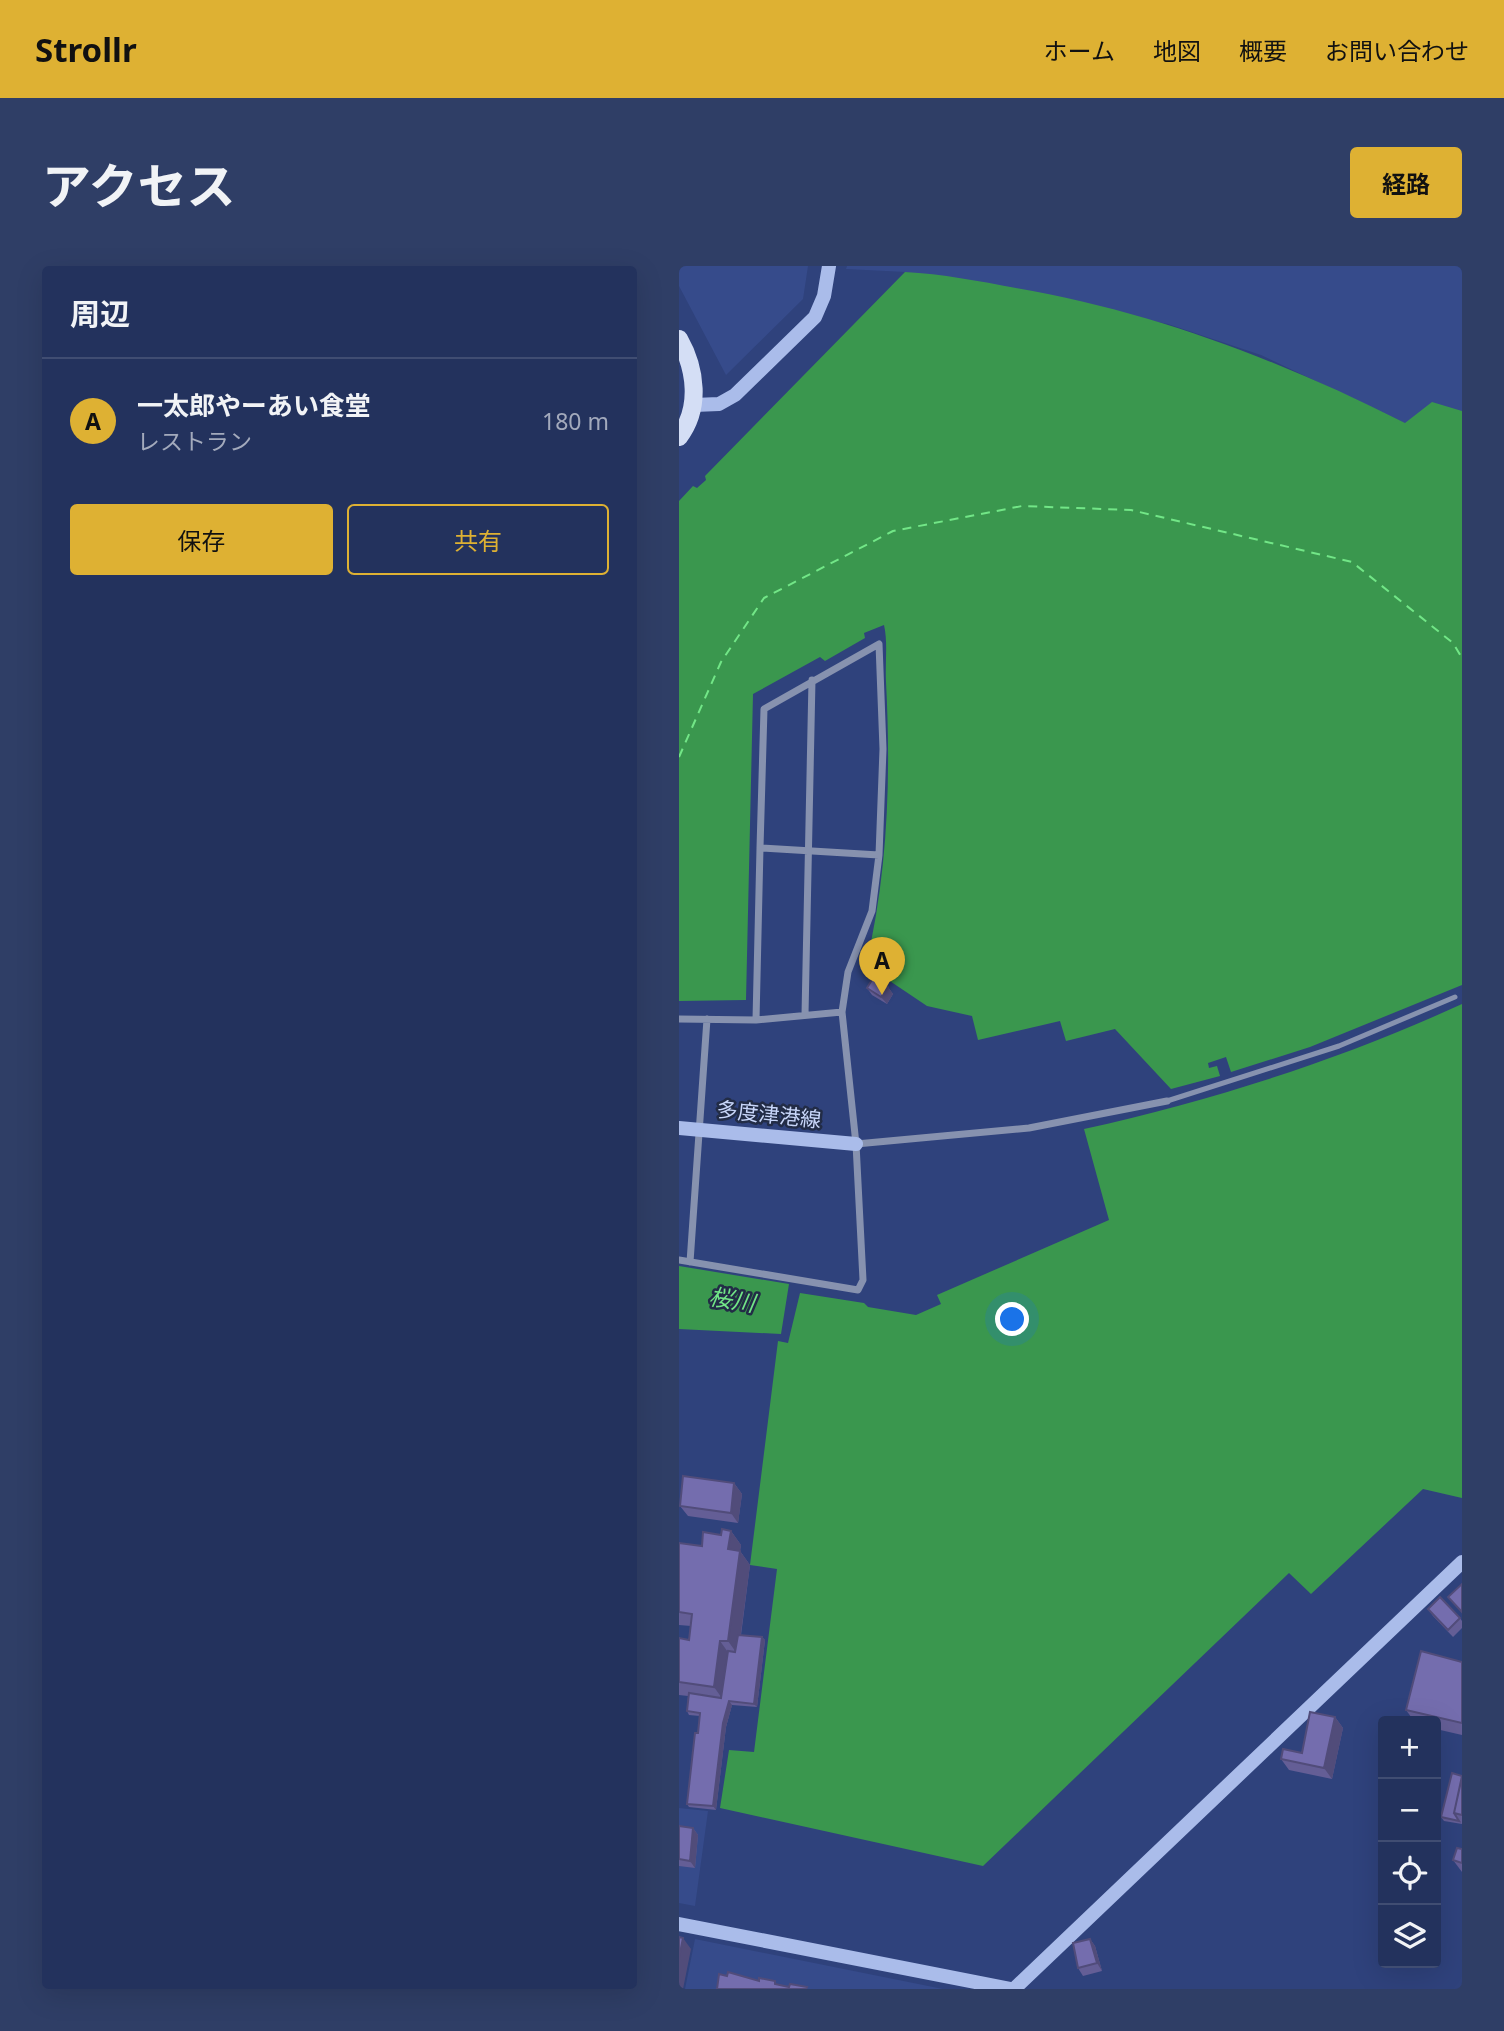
<!DOCTYPE html>
<html lang="ja">
<head>
<meta charset="utf-8">
<style>
  :root { --surface:#23325d; --page:#2f3e66; --text:#f1f3f6; --muted:#a3aabc; --line:#404d72; --accent:#deb133 }
  body { margin:0; font-family:"Noto Sans","Noto Sans JP",sans-serif; background:var(--page); color:var(--text) }
  .controls { position:absolute; right:21px; bottom:21px; display:grid; overflow:hidden; border-radius:7px; box-shadow:0 7px 28px #0002 }
  .controls button { width:63px; height:63px; display:grid; place-items:center; padding:0; border:0; border-bottom:2px solid var(--line); background:var(--surface); color:var(--text); font:35px sans-serif }
  .you { position:absolute; left:334px; top:1054px; width:24px; height:24px; margin:-18px; border:5px solid #fff; border-radius:50%; background:#1a73e8; box-shadow:0 0 0 10px #1a73e833 }
  .badge { display:grid; place-items:center; width:46px; height:46px; border-radius:50%; background:var(--accent); color:#111; font-size:23px; font-weight:700 }
  .pin { position:absolute; translate:-50% -58px; filter:drop-shadow(0 2px 4px #0008) }
  .pin::after { content:''; position:absolute; top:37px; width:24px; height:21px; background:inherit; clip-path:polygon(0 0,100% 0,50% 100%) }
  .list { margin:0; padding:0; list-style:none }
  h2 { display:flex; justify-content:space-between; align-items:center; height:91px; margin:0; padding:0 28px; font-size:30px }
  h2 small { font-size:23px; font-weight:400; color:var(--muted) }
  .list li { display:grid; grid-template-columns:46px 1fr auto; gap:21px; align-items:center; box-sizing:border-box; height:126px; padding:0 28px; border-top:2px solid var(--line) }
  .list b { display:block; font-size:26px; white-space:nowrap }
  .list p { margin:0; font-size:23px; white-space:nowrap; color:var(--muted) }
  .list em { font-size:23px; font-style:normal; color:var(--muted) }
  .actions { display:flex; gap:14px; padding:21px 28px }
  .actions a { flex:1; padding:16px 0; border:2px solid var(--accent); border-radius:7px; text-align:center; font-size:24px; color:var(--accent) }
  .actions .main { background:var(--accent); color:#111 }
  .icon { flex:none; width:38px; height:38px; fill:none; stroke:currentColor; stroke-width:2; stroke-linecap:round; stroke-linejoin:round }
  .map { position:relative; flex:none; width:783px; height:1723px; overflow:hidden; border-radius:7px }
  header { display:flex; align-items:center; gap:42px; box-sizing:border-box; height:98px; padding:0 35px; background:var(--accent); color:#111 }
  header strong { font-size:33px }
  nav { display:flex; gap:38px; margin-inline-start:auto; font-size:24px }
  .intro { display:flex; align-items:center; justify-content:space-between; box-sizing:border-box; height:168px; padding:0 42px }
  h1 { margin:0; font-size:49px }
  .button { padding:18px 32px; border-radius:7px; background:var(--accent); color:#111; font-size:24px; font-weight:700 }
  main { display:flex; gap:42px; padding:0 42px }
  aside { flex:1; background:var(--surface); border-radius:7px; box-shadow:0 7px 28px #0002 }
  .map>svg:first-child { display:block }
</style>
</head>
<body>
<header>
<strong>Strollr</strong>
<nav><a>ホーム</a><a>地図</a><a>概要</a><a>お問い合わせ</a></nav>
</header>
<div class="intro"><h1>アクセス</h1><a class="button">経路</a></div>
<main>
<aside>
<h2>周辺<small></small></h2>
<ul class="list">
<li><span class="badge">A</span><div><b>一太郎やーあい食堂</b><p>レストラン</p></div><em>180 m</em></li>
</ul>
<div class="actions"><a class="main">保存</a><a>共有</a></div>
</aside>
<div class="map">
<svg width="783" height="1723" viewBox="0 0 783 1723">
  <rect width="100%" height="100%" fill="#2f427c"/>
  <!-- built -->
  <path fill="#364b8b" d="M0,0H129L124,33L47,109L0,20Z
    M168,0H783V145L727,158L582,89L489,58L227,6L167,3Z
    M0,1542L29,1545L16,1640L0,1637Z
    M16,1673L264,1723H6Z"/>
  <!-- water -->
  <path fill="#3a974e" d="M226,6C263,8 300,15 337,22C475,46 601,94 726,157L753,136L783,145V719L631,781L552,806L547,791L529,797L530,802L538,800L541,810L492,823L436,763L387,775L381,755L299,774L293,750L248,740L187,699C209,606 212,511 207,416C206,395 209,377 205,359L185,367L186,372L146,395L141,391L74,428L67,734L0,735V235L14,220L18,222L27,214L26,210Z
    M783,738V1232L744,1223L632,1328L610,1307L304,1600L41,1542L50,1484L75,1486L98,1303L71,1299L99,1075L109,1077L121,1027L185,1037L189,1041L237,1049L262,1038L258,1029L430,954L405,863C535,834 661,794 783,738Z
    M0,1000L110,1018L102,1068L0,1063Z"/>
  <g fill="none" stroke-linecap="round" stroke-linejoin="round">
    <!-- ferry -->
    <path stroke="#72e687" stroke-width="2" stroke-dasharray="9 7" stroke-linecap="butt" d="M0,491L42,396L85,332L214,265L343,240L452,244L673,296L774,377L783,392"/>
    <!-- lane -->
    <path stroke="#8792af" stroke-width="5" d="M488,835L660,780L776,731"/>
    <!-- street -->
    <path stroke="#8792af" stroke-width="7" d="M81,582L85,443L200,378L204,483L200,589
      M126,749L133,414
      M0,753L77,754L163,746
      M77,754L81,582L200,589L193,645L169,706L163,746L177,878
      M0,994L179,1024L184,1014L177,878L350,862L488,835
      M11,996L28,753"/>
    <!-- secondary -->
    <path stroke="#aabcea" stroke-width="14" d="M15,139L40,138L56,129L136,51L145,30L150,0
      M0,862L177,878
      M0,1658L332,1723
      M335,1723L783,1296"/>
    <!-- primary -->
    <path stroke="#d4def5" stroke-width="18" d="M0,73C17,103 22,142 0,171"/>
  </g>
  <!-- wall -->
  <path fill="#645e96" d="M209,721L214,728L208,738L193,729L188,722Z
    M55,1217L63,1228L59,1257L9,1250L1,1240Z
    M52,1265L62,1279L61,1285L71,1299L62,1369L83,1371L86,1374L78,1441L53,1439L47,1461L37,1544L10,1541L8,1538L21,1450L10,1449L8,1445L9,1430L0,1429V1372L10,1374L12,1360L0,1359V1277L23,1280Z
    M749,1343L781,1352L783,1355V1362L774,1371L754,1350Z
    M783,1396V1469L757,1463V1455H735L727,1444Z
    M656,1451L664,1462L653,1513L610,1504L602,1493L623,1487Z
    M783,1510V1558L765,1555L762,1551Z
    M0,1560L14,1562L19,1569L16,1602L0,1600Z
    M783,1583V1606L774,1594Z
    M411,1673L416,1680L423,1705L404,1710L399,1702Z"/>
  <!-- shaded-wall -->
  <path fill="#514c7a" d="M209,721L214,728L208,738L202,731Z
    M55,1217L63,1228L59,1257L52,1247Z
    M52,1265L62,1279L61,1285L71,1299L59,1389L49,1375V1283Z
    M83,1371L86,1374L78,1441L75,1438Z
    M41,1375L51,1389L45,1435L35,1421Z
    M50,1435L53,1439L47,1461L37,1544L34,1540L44,1457Z
    M656,1451L664,1462L653,1513L645,1502Z
    M14,1562L19,1569L16,1602L11,1595Z
    M4,1672L12,1683L4,1723H0V1692Z
    M411,1673L416,1680L423,1705L418,1697Z"/>
  <!-- building -->
  <path fill="#746dae" stroke="#514c7a" stroke-width="2" d="M194,712L209,721L202,731L188,722Z
    M4,1210L55,1217L52,1247L1,1240Z
    M43,1263L52,1265L49,1283L61,1285L49,1375H41L35,1421L0,1416V1372L10,1374L13,1348L0,1346V1277L23,1280L24,1266L42,1269Z
    M783,1318V1346L769,1331Z
    M761,1331L781,1352L769,1364L749,1343Z
    M59,1369L83,1371L75,1438L50,1435L44,1457L34,1540L8,1538L16,1467H19L21,1447L8,1445L10,1427L42,1432L49,1385L56,1386Z
    M742,1385L783,1396V1457L727,1444Z
    M631,1446L656,1451L645,1502L602,1493L604,1483L623,1487Z
    M773,1507L783,1510L775,1547L780,1555L762,1551Z
    M783,1511V1549L775,1547Z
    M0,1560L14,1562L11,1595L0,1593Z
    M778,1582L783,1583V1597L774,1594Z
    M0,1671L4,1672L0,1692Z
    M411,1673L418,1697L399,1702L394,1677Z
    M49,1706L80,1715V1712L96,1715V1718L110,1721L111,1718L128,1721L127,1723H38L40,1708L48,1710Z"/>
  <g text-anchor="middle" stroke-width="5" stroke-linejoin="round" paint-order="stroke">
    <!-- street labels -->
    <g font-size="21" fill="#c8d6f9" stroke="#222c46">
      <text transform="translate(90 849) rotate(6)" y="7">多度津港線</text>
    </g>
    <!-- water labels -->
    <g font-size="23" font-style="italic" fill="#72e687" stroke="#222c46">
      <text transform="translate(53 1034) rotate(9)" y="8">桜川</text>
    </g>
  </g>
</svg>
<div class="controls">
<button>+</button>
<button>−</button>
<button><svg class="icon" aria-label="locate" viewBox="0 0 24 24"><circle cx="12" cy="12" r="6"/><path d="M12 2v4M12 18v4M2 12h4M18 12h4"/></svg></button>
<button><svg class="icon" aria-label="layers" viewBox="0 0 24 24"><path d="M12 4l9 5-9 5-9-5zM3 14l9 5 9-5"/></svg></button>
</div>
<div class="you"></div>
<div class="pin badge" style="left:203px;top:729px">A</div>
</div>
</main>
</body>
</html>
